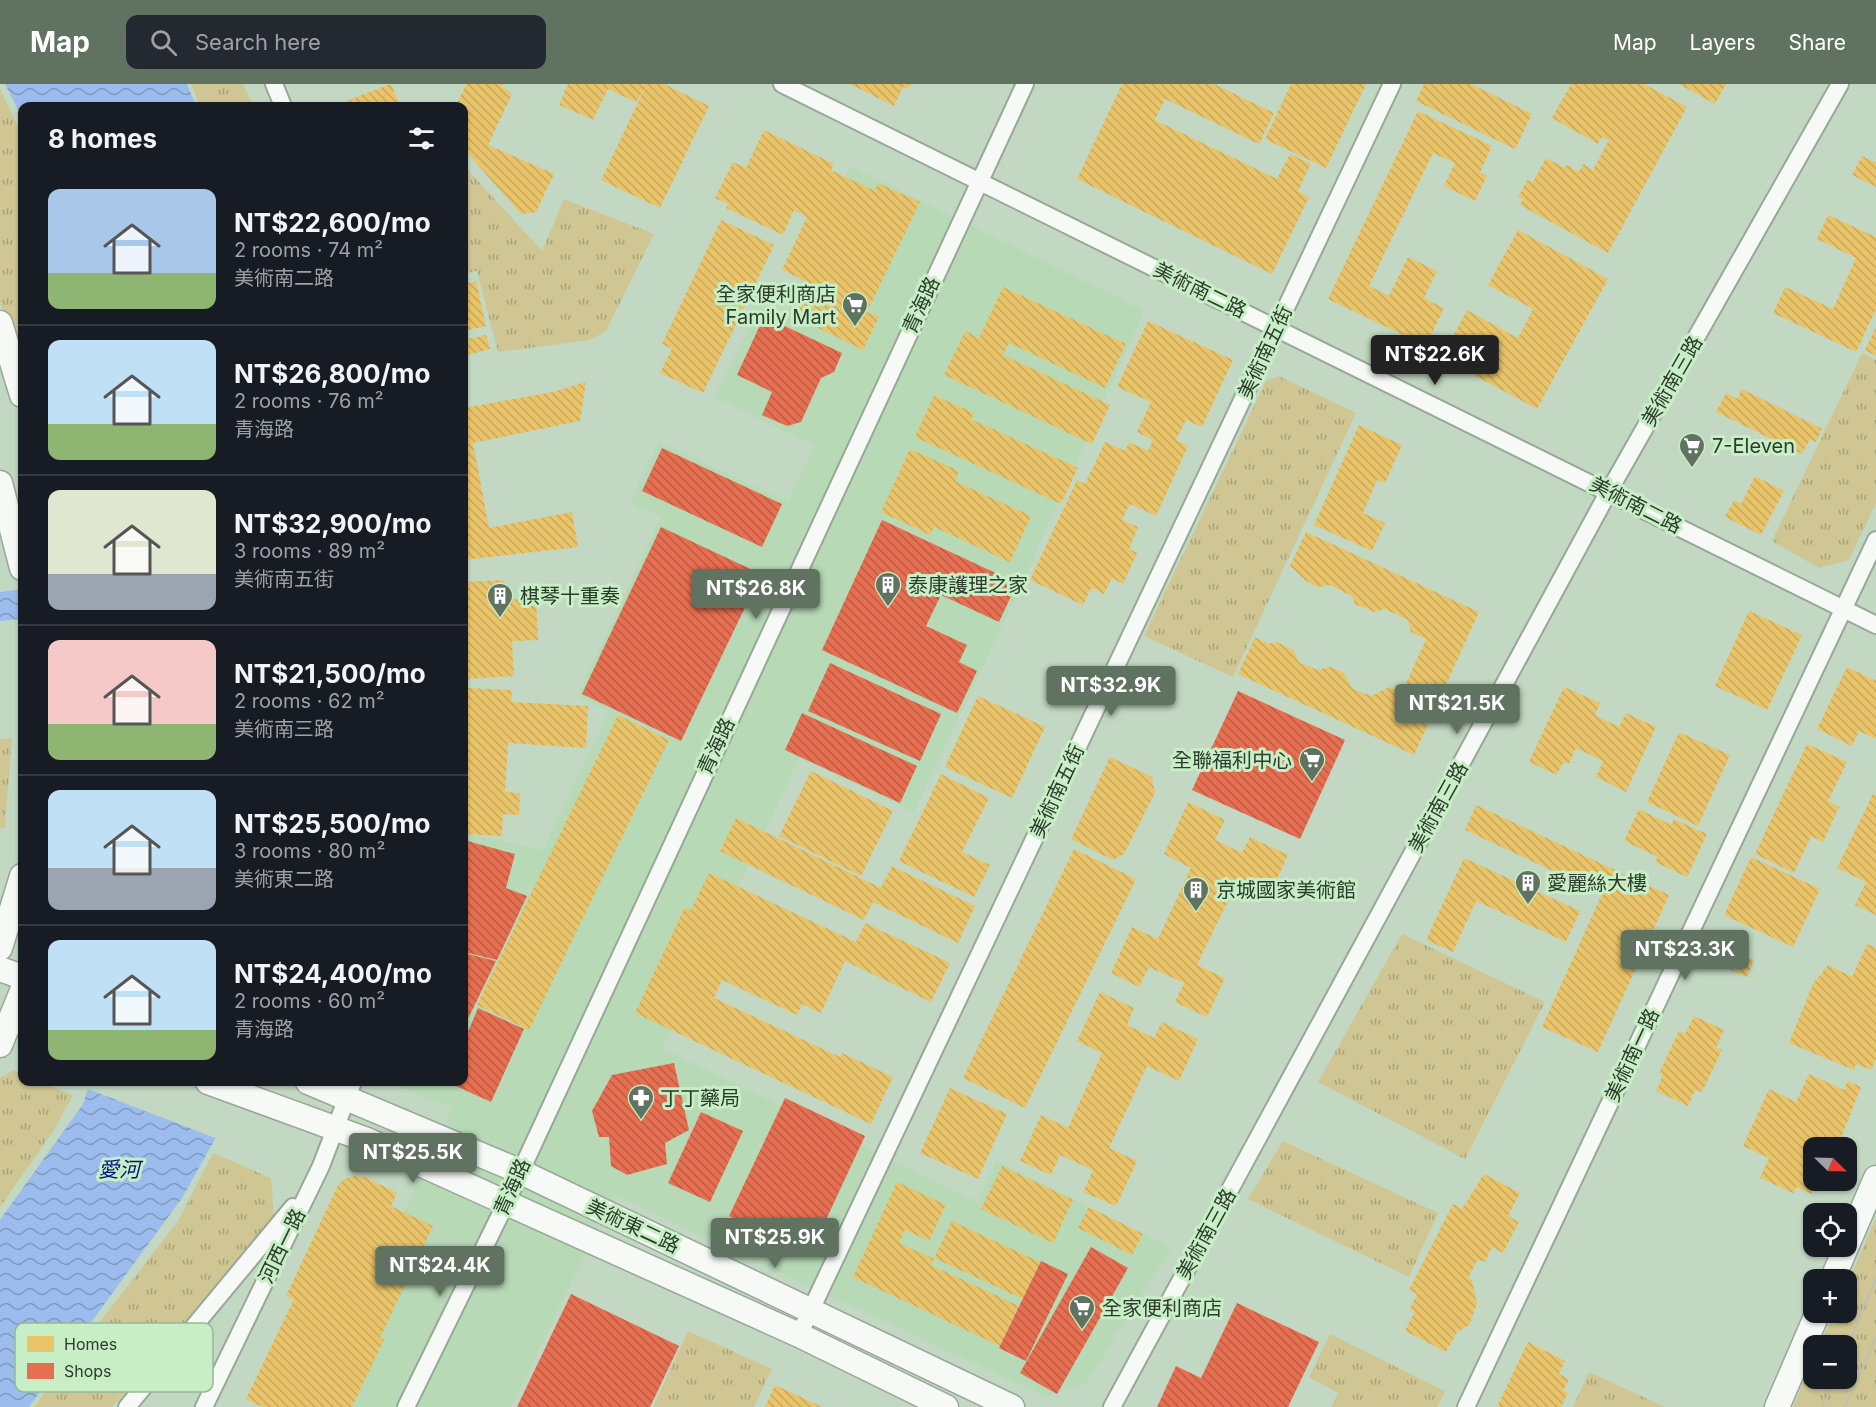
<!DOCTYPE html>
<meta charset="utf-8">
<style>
:root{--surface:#171b24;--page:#242831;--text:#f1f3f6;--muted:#9ea1a6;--line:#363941;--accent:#607260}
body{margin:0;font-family:Inter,"Noto Sans TC",sans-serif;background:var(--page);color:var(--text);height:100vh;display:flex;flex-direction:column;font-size:22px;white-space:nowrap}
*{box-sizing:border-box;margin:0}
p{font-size:20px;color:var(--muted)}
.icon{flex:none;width:33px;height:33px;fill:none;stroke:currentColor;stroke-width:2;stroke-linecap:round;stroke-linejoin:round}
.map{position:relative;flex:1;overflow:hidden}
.sheet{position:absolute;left:18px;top:18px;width:450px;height:984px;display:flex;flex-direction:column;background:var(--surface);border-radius:12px;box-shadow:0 2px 4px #0004}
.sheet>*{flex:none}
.needle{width:39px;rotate:113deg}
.tools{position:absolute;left:1803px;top:1053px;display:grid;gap:12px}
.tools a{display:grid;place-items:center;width:54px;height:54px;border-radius:12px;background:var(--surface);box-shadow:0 2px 4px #0004;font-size:30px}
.price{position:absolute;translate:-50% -51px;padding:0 14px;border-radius:6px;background:var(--accent);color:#fff;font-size:20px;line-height:39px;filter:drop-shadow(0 2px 3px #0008)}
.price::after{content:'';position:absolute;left:50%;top:36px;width:18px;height:14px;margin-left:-9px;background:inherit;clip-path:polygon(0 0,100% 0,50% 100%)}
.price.current{background:#222;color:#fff}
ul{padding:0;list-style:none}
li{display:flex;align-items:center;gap:18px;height:150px;padding:0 30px}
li+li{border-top:2px solid var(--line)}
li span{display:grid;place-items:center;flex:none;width:168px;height:120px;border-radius:12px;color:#555}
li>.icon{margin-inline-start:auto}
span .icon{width:72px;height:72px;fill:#fffc;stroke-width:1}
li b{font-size:26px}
h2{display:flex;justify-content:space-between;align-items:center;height:72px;padding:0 30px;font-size:26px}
header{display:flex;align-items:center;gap:36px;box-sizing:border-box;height:84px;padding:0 30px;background:var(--accent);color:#fff}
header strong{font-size:28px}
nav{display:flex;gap:33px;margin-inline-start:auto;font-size:21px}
.search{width:420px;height:54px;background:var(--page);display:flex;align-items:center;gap:15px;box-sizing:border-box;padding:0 21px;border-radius:12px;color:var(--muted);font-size:22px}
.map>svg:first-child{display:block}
</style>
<header>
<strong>Map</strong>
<div class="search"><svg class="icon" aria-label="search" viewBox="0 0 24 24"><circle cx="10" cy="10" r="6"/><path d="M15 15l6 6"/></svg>Search here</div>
<nav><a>Map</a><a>Layers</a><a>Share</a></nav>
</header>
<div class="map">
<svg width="1876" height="1323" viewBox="0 0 1876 1323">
<defs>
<pattern id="grass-tufts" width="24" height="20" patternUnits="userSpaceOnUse" patternTransform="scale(1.5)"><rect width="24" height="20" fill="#cfc694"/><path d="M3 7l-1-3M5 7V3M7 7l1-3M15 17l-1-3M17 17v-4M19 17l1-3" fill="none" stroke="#a8a279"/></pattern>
<pattern id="water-waves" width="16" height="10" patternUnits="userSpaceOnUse" patternTransform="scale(1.5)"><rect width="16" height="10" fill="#9bbcec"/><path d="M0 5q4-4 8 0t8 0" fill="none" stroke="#7f9abf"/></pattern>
<pattern id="homes-back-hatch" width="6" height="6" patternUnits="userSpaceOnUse" patternTransform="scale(1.5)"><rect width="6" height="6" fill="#e9c46a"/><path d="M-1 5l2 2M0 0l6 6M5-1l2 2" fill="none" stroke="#c8a95c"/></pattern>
<pattern id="shops-back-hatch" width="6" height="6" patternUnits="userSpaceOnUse" patternTransform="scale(1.5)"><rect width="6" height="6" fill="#e76f51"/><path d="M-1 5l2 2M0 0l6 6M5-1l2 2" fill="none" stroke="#bb5c43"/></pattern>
</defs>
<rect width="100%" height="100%" fill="#c2d8c2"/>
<path fill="#b7d9b6" d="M850,82L1144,227L1025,493L914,728L799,674L662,964L978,1118L996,1076L1171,1164L1086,1299L1047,1313L614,1111L511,1323H314L452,1024L399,1003L398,998H464V749L543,766L609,628L578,612L661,433L630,418L659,358L788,418L814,362L715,313L759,224L785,233Z"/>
<g fill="url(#grass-tufts)">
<path d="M191,0H243L253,22H200Z"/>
<path d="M0,5L22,51V289L0,217Z"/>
<path d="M468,86L542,167L564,115L654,150L606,247L590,256L498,268L477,187L464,190V87Z"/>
<path d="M1862,269L1876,276V419L1849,476L1819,484L1772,457Z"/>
<path d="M1279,292L1356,329L1233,593L1144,552L1266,297Z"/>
<path d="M12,654L5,743L0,744V655Z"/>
<path d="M1402,850L1545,918L1465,1075L1318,998Z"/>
<path d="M13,986L22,990V998H40L73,1011L54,1046L0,1123V994Z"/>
<path d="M1283,1057L1438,1129L1409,1193L1248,1115Z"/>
<path d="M213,1069L271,1094L274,1134L112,1323H34L178,1137Z"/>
<path d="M1876,1133V1323H1793L1813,1276L1814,1294H1846V1262L1820,1261L1834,1229L1846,1228L1847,1201Z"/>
<path d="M688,1247L772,1285L754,1323H653Z"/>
<path d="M1330,1250L1445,1307L1437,1323H1331L1338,1309L1309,1293Z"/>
<path d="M1589,1288L1665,1323H1573Z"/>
</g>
<g fill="url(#water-waves)">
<path d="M5,0H187L196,22H22V34Z"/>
<path d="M22,505V535L0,537V508Z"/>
<path d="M90,998H247L182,1114L29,1323H0V1136L83,1020Z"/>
</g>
<path fill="#c2d8c2" d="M86,998H250L218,1055L85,1004Z"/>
<g fill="url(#homes-back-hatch)">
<path d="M391,0L400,22H334L390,0Z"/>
<path d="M466,0H504L502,3L512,10L488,61L554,90L536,128L521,130L464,65V22H456Z"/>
<path d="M568,0H664L709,22L660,124L601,96L645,4L636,18L608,5L593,36L559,21Z"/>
<path d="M850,0H910L908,5L903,3L894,22Z"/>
<path d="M1122,0H1214L1274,29L1259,60L1165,15L1155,36L1277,95L1290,70L1311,80L1298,107L1309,113L1272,190L1077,95Z"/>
<path d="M1291,0H1366L1326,84L1265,55Z"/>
<path d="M1424,0H1471L1532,30L1515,65L1416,17Z"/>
<path d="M1571,0H1644L1687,23L1608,169L1520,121L1523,115L1518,113L1527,96L1533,98L1546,74L1565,84L1567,81L1579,88L1583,80L1593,86L1609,56L1602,53L1598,60L1552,34Z"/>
<path d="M1679,0H1726L1715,20Z"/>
<path d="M1418,27L1492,62L1480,88L1487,92L1475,117L1444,102L1455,79L1433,69L1369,202L1389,212L1408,173L1437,187L1424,214L1444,224L1426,262L1328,215Z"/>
<path d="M764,46L834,80L831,86L875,107L878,99L920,118L867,228L879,233L863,266L796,233L812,200L782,186L807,133L794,126L783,151L726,124L728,120L715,114L733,78L746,84Z"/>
<path d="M1862,72L1876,79V103L1852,91Z"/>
<path d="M1828,131L1876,153V225L1856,268L1773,229L1785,203L1833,225L1856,174L1817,155Z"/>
<path d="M721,136L774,161L703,309L660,289L672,265L662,260Z"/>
<path d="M1518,146L1608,195L1537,325L1453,280L1457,274L1445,268L1467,226L1518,254L1533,225L1488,201Z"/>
<path d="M476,197L486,242L464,247V200Z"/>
<path d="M1003,203L1126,260L1105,304L1009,259L1003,271L1110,321L1092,360L944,291L965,247L979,254Z"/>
<path d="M1148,237L1233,276L1202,343L1186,336L1176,356L1188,362L1156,432L1130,420L1122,436L1138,443L1129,465L1137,469L1123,500L1112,494L1104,510L1091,504L1083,521L1030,496L1077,396L1085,400L1105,358L1125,367L1129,358L1148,367L1153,356L1137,348L1151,318L1117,303Z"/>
<path d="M1876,243V272L1865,266Z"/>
<path d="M486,251L490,265L464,272V256Z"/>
<path d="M586,298L580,337L473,359L489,444L572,428L578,463L464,476V324L553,308Z"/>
<path d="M1742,305L1822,345L1816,358L1810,355L1802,370L1716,328L1726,309L1737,315Z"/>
<path d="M934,311L974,329L971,335L1078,384L1061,420L915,353Z"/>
<path d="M1359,341L1402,361L1385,399L1377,396L1363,429L1385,439L1372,467L1314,441Z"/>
<path d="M910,365L959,387L955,397L1031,432L1010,478L934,443L930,451L881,428Z"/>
<path d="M1755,392L1784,407L1761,451L1725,433L1734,416L1741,420Z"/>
<path d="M1306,448L1479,528L1414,671L1238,590L1255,553L1268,560L1277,558L1293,566L1299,578L1317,586L1330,583L1344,589L1353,605L1371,612L1389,603L1402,609L1426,555L1411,548L1408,536L1385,525L1375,528L1355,520L1352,512L1330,501L1318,503L1305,496L1290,482Z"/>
<path d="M504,496L505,516L536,514L538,556L512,557L514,592L466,595L464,498Z"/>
<path d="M1749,527L1802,551L1767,626L1715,602Z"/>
<path d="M1847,583L1876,597V655L1859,647L1852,662L1817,645Z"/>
<path d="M1564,603L1600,619L1595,631L1619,643L1626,629L1656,643L1626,708L1596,693L1603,677L1576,664L1569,680L1563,678L1557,691L1529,678Z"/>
<path d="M468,604L512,606L511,618L588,622L586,664L508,659L505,708L520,709L519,731L503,730L502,752L464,750V679Z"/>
<path d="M978,612L1045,643L1012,714L945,683Z"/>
<path d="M618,631L669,656L529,946L477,921Z"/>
<path d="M1679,648L1730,671L1698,742L1647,718Z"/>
<path d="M1807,660L1847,678L1828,717L1839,723L1823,758L1811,752L1794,789L1755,770Z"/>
<path d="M1110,673L1152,693L1155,709L1124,770L1113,776L1071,755Z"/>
<path d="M811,687L893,727L861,792L779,752Z"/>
<path d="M941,690L989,714L962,768L990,781L974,813L899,777Z"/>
<path d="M1873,710L1876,711V831L1855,821L1866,798L1837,784Z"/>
<path d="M1188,718L1225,736L1215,756L1242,769L1250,753L1288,771L1268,814L1236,800L1197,881L1225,894L1207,933L1175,918L1184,899L1149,883L1139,903L1111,889L1132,843L1158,855L1191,784L1164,770Z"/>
<path d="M1476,721L1669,811L1598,968L1542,943L1602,810L1465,746Z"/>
<path d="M1639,725L1671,741L1674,735L1707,750L1687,793L1655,778L1658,773L1624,757Z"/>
<path d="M736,734L881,804L892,782L975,822L958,859L873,818L864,836L720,767Z"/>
<path d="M1074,765L1136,795L1025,1024L963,994Z"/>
<path d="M1751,773L1820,805L1793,863L1724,831Z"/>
<path d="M1464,774L1580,827L1566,858L1476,817L1453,868L1426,856Z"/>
<path d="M709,789L856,858L865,839L950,879L931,918L845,877L821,929L802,920L797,931L722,896L714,914L840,973L842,969L893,993L871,1040L635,929L685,823L691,826Z"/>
<path d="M1715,859L1754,876L1747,893L1708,876Z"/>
<path d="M1867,860L1876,864V974L1871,986L1856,980L1854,986L1789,959L1813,900L1828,881L1852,893Z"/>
<path d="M1100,908L1134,924L1127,941L1154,954L1162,938L1198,955L1179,997L1147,982L1109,1064L1137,1077L1116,1122L1083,1108L1093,1086L1060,1071L1051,1091L1020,1077L1041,1031L1068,1044L1102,969L1077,957Z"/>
<path d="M1694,932L1724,946L1716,963L1722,966L1702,1008L1695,1006L1688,1022L1656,1007L1663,991L1659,989L1679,947L1685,950Z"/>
<path d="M464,936L469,937L464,951Z"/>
<path d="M1809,990L1844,1006L1848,997L1861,1003L1837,1064H1814V1096H1817L1811,1110L1796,1103L1793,1109L1760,1094L1769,1074L1743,1062L1769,1005L1796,1018Z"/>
<path d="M950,1004L1007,1030L978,1095L920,1069Z"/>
<path d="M1002,1082L1073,1116L1053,1159L981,1125Z"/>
<path d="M1484,1090L1520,1109L1508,1132L1519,1138L1503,1169L1492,1163L1485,1178L1478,1175L1468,1194L1472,1196L1477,1219L1469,1241L1457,1248L1446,1268L1405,1247L1415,1227L1410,1225L1417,1210L1409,1206L1453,1120L1462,1125Z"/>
<path d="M354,1092L365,1093L397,1109L391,1122L433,1142L380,1254L384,1256L352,1323H263L246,1315L294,1215L286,1212L337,1103L344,1095Z"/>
<path d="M897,1098L946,1121L929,1157L905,1146L899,1159L934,1175L931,1181L1019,1222L1000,1262L853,1193Z"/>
<path d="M1089,1123L1143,1150L1132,1171L1078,1144Z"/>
<path d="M952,1137L1040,1178L1023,1215L934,1174Z"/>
<path d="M1528,1258L1565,1277L1559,1290L1569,1295L1563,1307L1568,1309L1561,1323H1497Z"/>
<path d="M775,1301L822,1323H765Z"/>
</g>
<g fill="url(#shops-back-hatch)">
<path d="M772,236L842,269L834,288L821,294L801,338L787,342L762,331L772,308L737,291L761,239L769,243Z"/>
<path d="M662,364L782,420L762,463L642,407Z"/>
<path d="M882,436L1017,499L999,538L941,511L926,542L967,561L959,578L977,587L957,629L822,566Z"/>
<path d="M661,443L761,490L681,657L582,610Z"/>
<path d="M830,579L941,630L920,677L808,627Z"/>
<path d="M1238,607L1345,656L1300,755L1192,706Z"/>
<path d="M802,629L917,682L900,719L785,666Z"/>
<path d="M464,756L515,770L506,804L527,812L497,876L464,868Z"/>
<path d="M464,869L496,877L468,935L464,934Z"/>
<path d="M478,924L524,945L491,1018L447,998H464V957Z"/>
<path d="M674,979L689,1046L665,1059L667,1080L627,1091L611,1082L609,1053H599L592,1027L612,991Z"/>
<path d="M785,1014L865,1052L810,1170L729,1132Z"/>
<path d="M701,1028L743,1047L710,1118L668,1099Z"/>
<path d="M1091,1163L1128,1184L1057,1310L1020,1289Z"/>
<path d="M1041,1177L1068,1190L1026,1277L999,1264Z"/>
<path d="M571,1210L679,1262L650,1323H517Z"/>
<path d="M1237,1219L1319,1258L1288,1323H1157L1176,1282L1201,1294Z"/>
</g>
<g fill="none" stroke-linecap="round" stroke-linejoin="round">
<defs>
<g id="street">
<path d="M274,0L283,22"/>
<path d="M782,0L1876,541"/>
<path d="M799,1251L1392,0"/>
<path d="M127,1323L293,1123"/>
<path d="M204,1323L321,1082L353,998"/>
<path d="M406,1323L506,1119L1025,0"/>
<path d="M1112,1323L1609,407L1840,0"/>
<path d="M1466,1323L1876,456"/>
</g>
<g id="secondary">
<path d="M0,239L22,311"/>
<path d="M0,399L22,484"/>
<path d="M0,864L22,792"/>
<path d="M0,885L22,893"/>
<path d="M0,961L22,907"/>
<path d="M208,998L367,1056L799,1251L946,1323"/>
<path d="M308,998L519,1087L1012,1323"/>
<path d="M1832,1196L1876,1094"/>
<path d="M1777,1323L1818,1228"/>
</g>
</defs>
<use href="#street" stroke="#97a897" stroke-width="20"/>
<use href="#secondary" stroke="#97a897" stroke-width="27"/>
<use href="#street" stroke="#f6f9f6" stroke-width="16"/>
<use href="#secondary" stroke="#f6f9f6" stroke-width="24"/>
<g stroke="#b9beb9" stroke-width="1.5">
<path d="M1846,1266L1876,1195"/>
<path d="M1822,1323L1835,1294"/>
<path d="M1845,1323L1876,1252"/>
</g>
</g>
<defs>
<symbol id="supermarket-pin" viewBox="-11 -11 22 30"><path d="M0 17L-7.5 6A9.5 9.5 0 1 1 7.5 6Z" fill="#607260" stroke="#c7eec5"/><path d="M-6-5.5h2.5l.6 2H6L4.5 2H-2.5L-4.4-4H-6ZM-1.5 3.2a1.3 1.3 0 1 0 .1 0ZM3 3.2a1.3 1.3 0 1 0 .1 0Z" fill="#fff"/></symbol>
<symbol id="building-pin" viewBox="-11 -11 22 30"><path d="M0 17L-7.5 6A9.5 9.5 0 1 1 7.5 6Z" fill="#607260" stroke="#c7eec5"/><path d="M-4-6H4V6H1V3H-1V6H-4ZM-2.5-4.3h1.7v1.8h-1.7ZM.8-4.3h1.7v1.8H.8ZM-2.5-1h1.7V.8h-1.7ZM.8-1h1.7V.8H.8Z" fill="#fff"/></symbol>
<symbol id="pharmacy-pin" viewBox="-11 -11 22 30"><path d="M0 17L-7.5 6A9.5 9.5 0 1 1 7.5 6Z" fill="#607260" stroke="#c7eec5"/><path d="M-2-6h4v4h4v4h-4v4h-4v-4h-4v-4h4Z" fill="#fff"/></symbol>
</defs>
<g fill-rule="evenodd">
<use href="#supermarket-pin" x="840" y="206" width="30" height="40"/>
<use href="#supermarket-pin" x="1677" y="347" width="30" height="40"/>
<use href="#building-pin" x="873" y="486" width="30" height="40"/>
<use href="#building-pin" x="485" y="497" width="30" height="40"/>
<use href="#supermarket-pin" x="1297" y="661" width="30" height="40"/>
<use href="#building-pin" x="1513" y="784" width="30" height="40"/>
<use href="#building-pin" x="1181" y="791" width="30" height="40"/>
<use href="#pharmacy-pin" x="626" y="999" width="30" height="40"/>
<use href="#supermarket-pin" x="1067" y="1209" width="30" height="40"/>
</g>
<g text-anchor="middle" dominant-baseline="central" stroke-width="6" stroke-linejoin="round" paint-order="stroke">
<g font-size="20" fill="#2c3b2c" stroke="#c7eec5">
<text transform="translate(1200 206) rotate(26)">美術南二路</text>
<text transform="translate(921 221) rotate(-65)">青海路</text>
<text transform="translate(1265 268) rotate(-65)">美術南五街</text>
<text transform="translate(1672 297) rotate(-60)">美術南三路</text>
<text transform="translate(1636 421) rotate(27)">美術南二路</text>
<text transform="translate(716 662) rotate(-65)">青海路</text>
<text transform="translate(1057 707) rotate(-65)">美術南五街</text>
<text transform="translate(1438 723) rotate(-61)">美術南三路</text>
<text transform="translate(1632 971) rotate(-65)">美術南一路</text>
<text transform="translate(512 1103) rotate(-66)">青海路</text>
<text transform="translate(633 1142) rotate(25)">美術東二路</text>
<text transform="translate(1206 1150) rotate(-61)">美術南三路</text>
<text transform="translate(282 1162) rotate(-64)">河西一路</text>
</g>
<g font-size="20" fill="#2c3b2c" stroke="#c7eec5" text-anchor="start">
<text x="836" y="210" text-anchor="end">全家便利商店<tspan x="836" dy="23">Family Mart</tspan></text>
<text x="1712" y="362">7-Eleven</text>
<text x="908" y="501">泰康護理之家</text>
<text x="520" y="512">棋琴十重奏</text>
<text x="1292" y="676" text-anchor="end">全聯福利中心</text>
<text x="1547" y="799">愛麗絲大樓</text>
<text x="1216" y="806">京城國家美術館</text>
<text x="660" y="1014">丁丁藥局</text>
<text x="1102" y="1224">全家便利商店</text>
</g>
<g font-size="21" font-style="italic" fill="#001384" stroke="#c7eec5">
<text x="119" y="1085">愛河</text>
</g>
</g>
<rect x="15" y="1239" width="198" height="69" rx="9" fill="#c7eec5" stroke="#98b897" stroke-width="1.5"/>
<rect x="27" y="1252" width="27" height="16" fill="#e9c46a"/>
<rect x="27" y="1279" width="27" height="16" fill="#e76f51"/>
<g font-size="16" fill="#2c3b2c">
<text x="64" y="1266">Homes</text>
<text x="64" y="1293">Shops</text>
</g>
</svg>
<div class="tools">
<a><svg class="needle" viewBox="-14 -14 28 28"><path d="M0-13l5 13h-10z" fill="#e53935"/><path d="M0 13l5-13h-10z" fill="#9ea1a6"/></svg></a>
<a><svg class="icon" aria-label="locate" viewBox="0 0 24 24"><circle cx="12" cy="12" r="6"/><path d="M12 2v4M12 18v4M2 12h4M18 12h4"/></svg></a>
<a>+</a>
<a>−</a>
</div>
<b class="price current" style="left:1435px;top:302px">NT$22.6K</b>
<b class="price" style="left:756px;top:536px">NT$26.8K</b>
<b class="price" style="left:1111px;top:633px">NT$32.9K</b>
<b class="price" style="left:1457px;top:651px">NT$21.5K</b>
<b class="price" style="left:1685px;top:897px">NT$23.3K</b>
<b class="price" style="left:413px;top:1100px">NT$25.5K</b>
<b class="price" style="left:775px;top:1185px">NT$25.9K</b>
<b class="price" style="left:440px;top:1213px">NT$24.4K</b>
<section class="sheet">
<h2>8 homes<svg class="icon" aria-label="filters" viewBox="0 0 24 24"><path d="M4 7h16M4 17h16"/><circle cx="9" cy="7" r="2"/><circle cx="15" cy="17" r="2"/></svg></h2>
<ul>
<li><span style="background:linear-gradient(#a9c7e8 70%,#8fb573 0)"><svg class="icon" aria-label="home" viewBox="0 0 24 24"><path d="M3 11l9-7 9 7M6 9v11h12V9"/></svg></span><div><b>NT$22,600/mo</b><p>2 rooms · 74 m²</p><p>美術南二路</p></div></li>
<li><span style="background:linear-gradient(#bfe0f5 70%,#8fb573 0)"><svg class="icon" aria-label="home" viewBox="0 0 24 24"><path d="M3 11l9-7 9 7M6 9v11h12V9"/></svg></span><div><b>NT$26,800/mo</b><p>2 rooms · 76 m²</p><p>青海路</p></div></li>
<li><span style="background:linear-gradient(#dfe7d0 70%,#9aa5b1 0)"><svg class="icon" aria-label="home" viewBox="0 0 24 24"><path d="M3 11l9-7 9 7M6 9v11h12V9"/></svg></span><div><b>NT$32,900/mo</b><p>3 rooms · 89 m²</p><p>美術南五街</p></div></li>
<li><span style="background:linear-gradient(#f6c9c9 70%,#8fb573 0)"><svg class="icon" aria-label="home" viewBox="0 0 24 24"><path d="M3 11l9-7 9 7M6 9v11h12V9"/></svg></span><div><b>NT$21,500/mo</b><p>2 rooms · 62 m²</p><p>美術南三路</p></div></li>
<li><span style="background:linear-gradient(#bfe0f5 65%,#9aa5b1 0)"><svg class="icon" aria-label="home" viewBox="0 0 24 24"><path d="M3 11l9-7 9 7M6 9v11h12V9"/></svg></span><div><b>NT$25,500/mo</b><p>3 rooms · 80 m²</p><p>美術東二路</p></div></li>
<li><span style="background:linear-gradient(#bfe0f5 75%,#8fb573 0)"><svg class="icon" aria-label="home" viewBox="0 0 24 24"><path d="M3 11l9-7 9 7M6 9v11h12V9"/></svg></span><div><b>NT$24,400/mo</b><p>2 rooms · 60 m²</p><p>青海路</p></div></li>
</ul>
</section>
</div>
